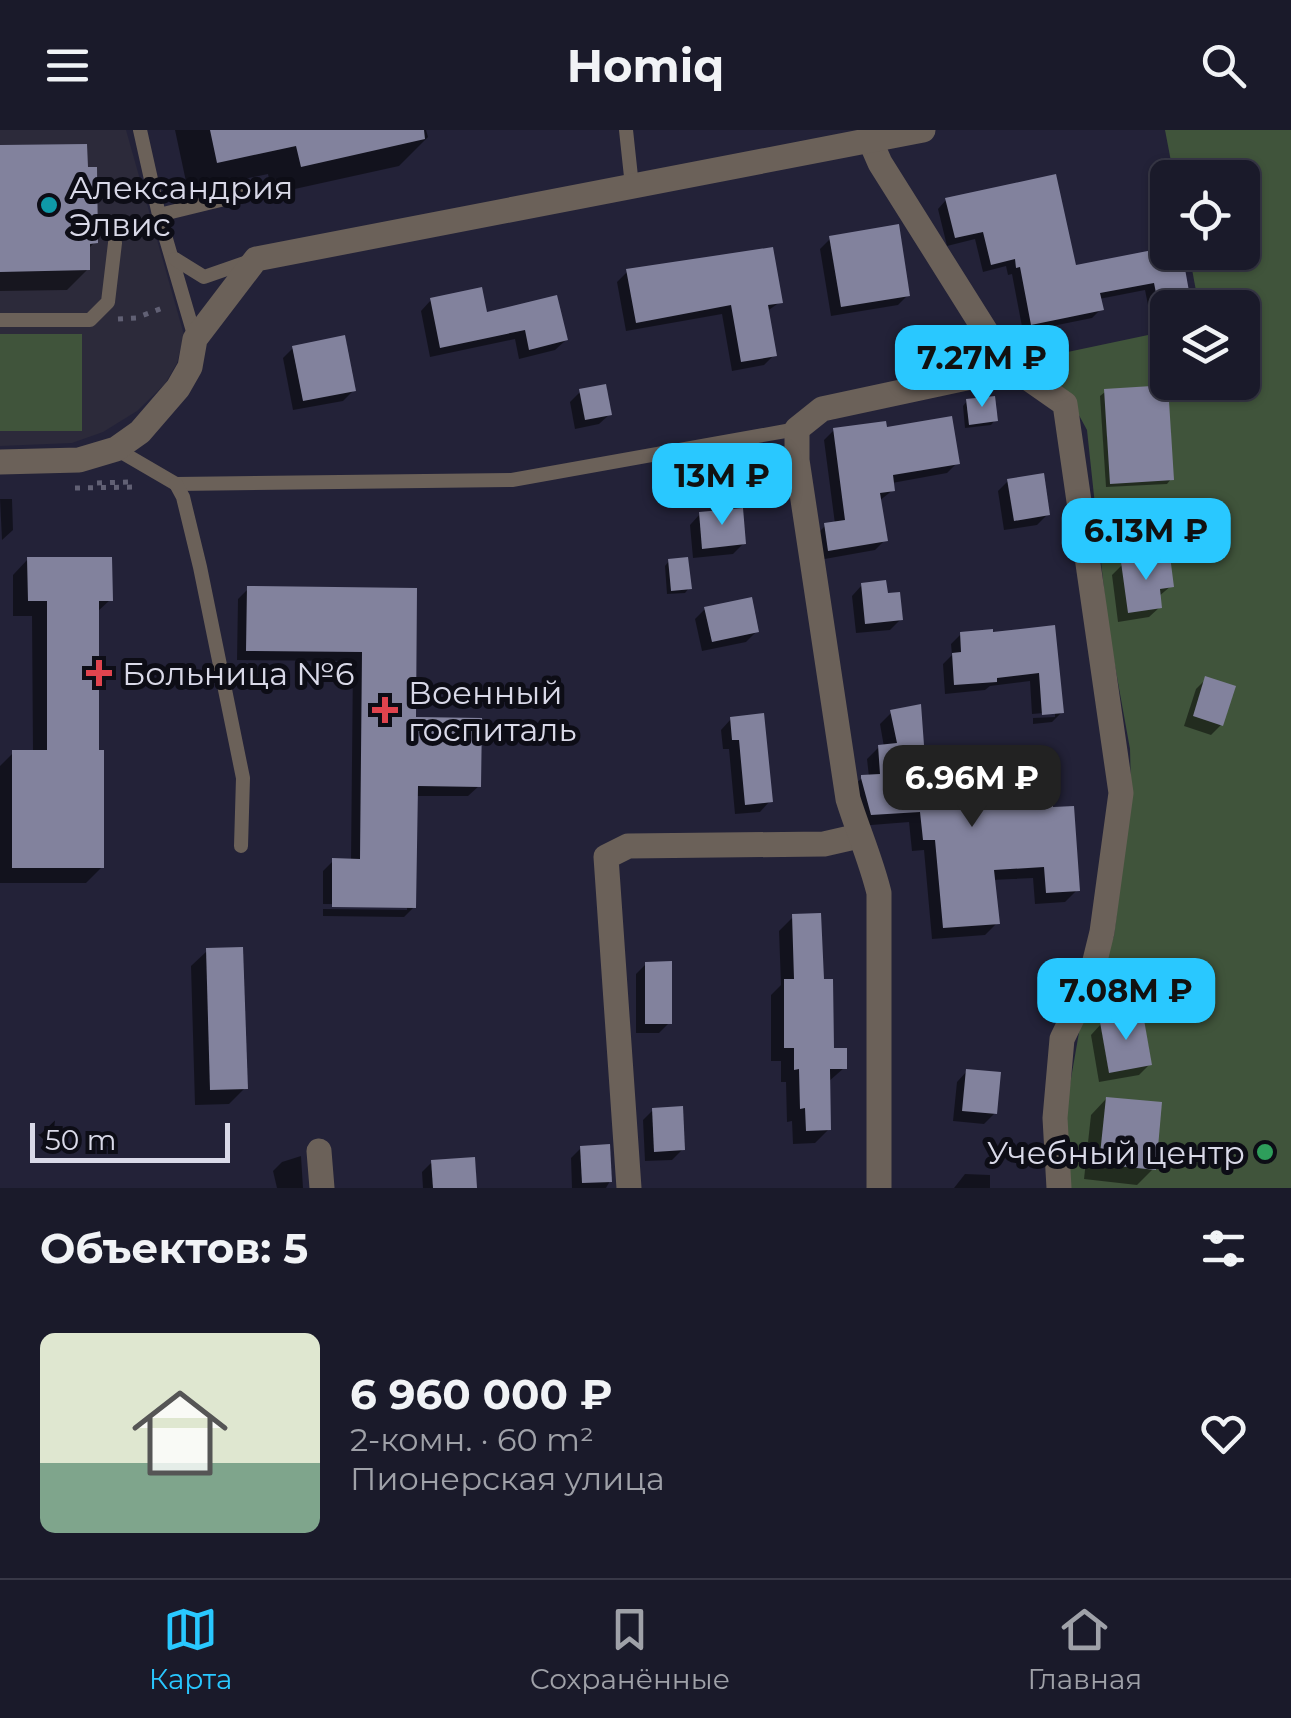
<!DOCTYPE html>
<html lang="ru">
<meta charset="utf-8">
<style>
:root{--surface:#1a1a2a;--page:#272736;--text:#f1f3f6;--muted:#9fa1a8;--line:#383847;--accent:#29c8ff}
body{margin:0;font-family:Montserrat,sans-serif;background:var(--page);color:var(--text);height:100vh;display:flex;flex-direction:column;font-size:38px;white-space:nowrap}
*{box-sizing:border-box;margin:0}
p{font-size:32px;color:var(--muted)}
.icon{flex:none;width:55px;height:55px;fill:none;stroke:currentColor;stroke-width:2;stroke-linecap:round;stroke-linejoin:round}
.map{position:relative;height:1058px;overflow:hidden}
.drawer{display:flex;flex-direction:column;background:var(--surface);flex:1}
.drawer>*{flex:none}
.fabs{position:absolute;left:1150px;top:30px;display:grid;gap:20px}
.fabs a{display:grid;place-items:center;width:110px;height:110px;border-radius:15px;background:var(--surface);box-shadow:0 2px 8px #0004,0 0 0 2px var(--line);font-size:50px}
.scale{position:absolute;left:30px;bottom:25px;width:200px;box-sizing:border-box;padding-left:10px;border:5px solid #d9d9e8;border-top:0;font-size:28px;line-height:35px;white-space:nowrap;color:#d9d9e8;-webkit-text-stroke:8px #0d0d16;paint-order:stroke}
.price{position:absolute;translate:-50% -85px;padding:0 22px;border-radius:20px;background:var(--accent);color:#111;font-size:32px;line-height:65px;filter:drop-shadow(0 2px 5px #0008)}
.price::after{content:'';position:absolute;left:50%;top:60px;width:30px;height:22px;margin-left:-15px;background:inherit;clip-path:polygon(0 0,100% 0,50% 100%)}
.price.current{background:#222;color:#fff}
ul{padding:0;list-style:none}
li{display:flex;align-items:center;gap:30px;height:250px;padding:0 40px}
li span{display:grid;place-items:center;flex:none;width:280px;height:200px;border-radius:15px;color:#555}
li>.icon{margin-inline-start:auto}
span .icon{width:120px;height:120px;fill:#fffc;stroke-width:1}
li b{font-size:42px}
h2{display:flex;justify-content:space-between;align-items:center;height:120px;padding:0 40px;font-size:42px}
header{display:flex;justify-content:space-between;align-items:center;height:130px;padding:0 40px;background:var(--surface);font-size:45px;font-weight:700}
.tab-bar{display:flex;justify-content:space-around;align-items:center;height:140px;border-top:2px solid var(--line);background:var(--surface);font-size:28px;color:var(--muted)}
.tab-bar a{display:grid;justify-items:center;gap:5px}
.tab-bar .current{color:var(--accent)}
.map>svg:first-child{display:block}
</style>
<header><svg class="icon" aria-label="menu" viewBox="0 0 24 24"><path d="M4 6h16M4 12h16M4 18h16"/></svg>Homiq<svg class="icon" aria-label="search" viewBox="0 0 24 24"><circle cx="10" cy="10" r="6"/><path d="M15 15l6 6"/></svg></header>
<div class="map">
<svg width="1291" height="1058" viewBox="0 0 1291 1058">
<rect width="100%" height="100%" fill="#232238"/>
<path fill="#2c2a3a" d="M0,0H126L184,205L177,233L165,254L137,281L103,302L72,313L0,316Z"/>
<g fill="#40543b">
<path d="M1165,0H1291V1058H1068L1065,983L1081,891L1114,806L1131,659L1130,619L1108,497L1087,300L1067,263L1025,231L1167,201L1168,252H1242V178L1199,177L1189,123L1242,122V48L1174,47Z"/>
<rect x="0" y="204" width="82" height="97"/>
</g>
<g fill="#0007">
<path d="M175,0H426L428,7L399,36L272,64L268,44L188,61Z"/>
<path d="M0,18L95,112L87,120L88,139L67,160L0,161Z"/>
<path d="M946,70L1074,137L1168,119V197L1153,200L1145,160L1099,169L1101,179L1092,188L1023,202L1012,144L1008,145L1006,136L983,142L975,109L947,116L938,79Z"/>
<path d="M830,109L908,165L898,175L831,186L820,119Z"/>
<path d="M627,142L780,172L766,182L774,225L764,235L732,241L722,184L626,201L617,152Z"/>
<path d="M431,170L486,185L566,210L555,220L519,229L515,209L430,227L421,181Z"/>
<path d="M293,218L353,261L343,271L293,280L283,228Z"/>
<path d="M580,262L610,284L599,294L575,299L570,272Z"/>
<path d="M1105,262L1171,349L1167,354L1106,357L1100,266Z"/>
<path d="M967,271L995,290L991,295L965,298L963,276Z"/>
<path d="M834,300H885L957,333L947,343L892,353L893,360L879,371L885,410L875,420L819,430L815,406L825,396L835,394L824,310Z"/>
<path d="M1008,351L1048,384L1037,395L1004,400L998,361Z"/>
<path d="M0,369H12L13,400L2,410Z"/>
<path d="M700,384L743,414L733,424L693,428L690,395Z"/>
<path d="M28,429L110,470L96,483L97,622L102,737L86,753H0V636L13,623H33L32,486H13V445Z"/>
<path d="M669,431L689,458L685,463L667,464L665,436Z"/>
<path d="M1122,435L1171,456L1158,467L1160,477L1149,487L1118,492L1112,445Z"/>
<path d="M862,455L885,466L901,489L890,500L856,503L852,466Z"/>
<path d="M248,459L415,461L413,590L479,656L468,666H415L414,777L404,787L323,786V779L407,780V775L323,774V741L333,731H351L353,531L237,530L238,469Z"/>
<path d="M705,479L756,502L746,512L702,521L695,489Z"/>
<path d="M1053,498L1062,582L1052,592L1033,594V588L1055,587V582L1032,584L1030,551L990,556L985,560L945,564L943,534L952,525L951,514L961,504L991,505Z"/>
<path d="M1206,549L1221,595L1211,605L1184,596L1196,559Z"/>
<path d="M892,582L925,673L993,674L1077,760L1065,772L1035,774L1033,748L992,750L997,793L985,805L932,809L924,720L912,721L909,692L859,696L850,659L862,648L869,647L867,629L879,617H884L880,594Z"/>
<path d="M731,589L770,671L760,682L735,684L729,619H723L721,600Z"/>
<path d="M793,787L822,851L831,920L844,938L828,952L829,999L815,1013L793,1014L792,991L787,992L786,952H781V931H771V865L781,855L779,801Z"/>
<path d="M207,821L245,958L229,974L195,975L191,836Z"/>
<path d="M646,834L669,893L659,903H636V844Z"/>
<path d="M1101,894L1150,934L1139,945L1099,952L1091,905Z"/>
<path d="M967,941L995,983L984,994L953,991L957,952Z"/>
<path d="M1106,969L1153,1039L1137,1055L1084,1049L1091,985Z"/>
<path d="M653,980L683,1019L672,1030L645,1031L643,990Z"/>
<path d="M581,1018L610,1051L606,1058H572L571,1028Z"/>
<path d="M301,1026L303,1058H277L273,1041L282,1032Z"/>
<path d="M473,1030L475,1058H423L422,1042L432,1032Z"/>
<path d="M965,1044L990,1045V1058H954Z"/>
</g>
<g fill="#82829d">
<path d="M210,0H424L425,9L301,37L296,16L217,33Z"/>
<path d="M87,14L88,37H97L98,113L90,114V140L0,142V15Z"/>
<path d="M1056,44L1076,135L1168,117V122H1182L1192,178H1159L1154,153L1100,163L1104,180L1031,195L1020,137L1016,138L1015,129L991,135L983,102L955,108L945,68Z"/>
<path d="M899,94L910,166L841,177L829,106Z"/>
<path d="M773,117L783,173L768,175L777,226L741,232L731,175L636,193L626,139Z"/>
<path d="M482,157L487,182L557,165L568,210L529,220L525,200L440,218L430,168Z"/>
<path d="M345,205L356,261L303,271L292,216Z"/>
<path d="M606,254L612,285L585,290L579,259Z"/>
<path d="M1168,255L1174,350L1110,354L1104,259Z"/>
<path d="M995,266L998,291L969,295L966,269Z"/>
<path d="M952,286L960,334L893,345L895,361L880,363L888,411L828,421L824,393L845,390L833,298L886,291L887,297Z"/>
<path d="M1044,343L1050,385L1014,391L1007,349Z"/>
<path d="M743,378L746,414L702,419L699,382Z"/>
<path d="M1170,426L1174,457L1160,459L1162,478L1128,483L1121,432Z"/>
<path d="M27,427H112L113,471H99V620H104V738H12V620H47V471H28Z"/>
<path d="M688,427L692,459L671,461L668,429Z"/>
<path d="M886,450L888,463L900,462L903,490L865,494L861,453Z"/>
<path d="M247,456L417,458L416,587L482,588L481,657L418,656L416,778L332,777V728L360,729L362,522L246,521Z"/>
<path d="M752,467L759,502L712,512L704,477Z"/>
<path d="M1055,495L1064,583L1042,585L1039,543L997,548V552L954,555L952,523L961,522L960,502L993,499V502Z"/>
<path d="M1205,546L1236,556L1223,596L1193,586Z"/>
<path d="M921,574L928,670L995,665V671L1053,668V677L1074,676L1080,761L1046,763L1044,737L994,740L1000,794L943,798L935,710H923L920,682L871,685L861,648V645L880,644L878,615L897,613L890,580Z"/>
<path d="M764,583L773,672L745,675L739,610H732L730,587Z"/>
<path d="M821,783L824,849H833L834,918H847V939H830L831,1000L806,1001L805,978L800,979L799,939L794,940V918H784V849H794L792,784Z"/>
<path d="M243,817L248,959L210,960L206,818Z"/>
<path d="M672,831V894H645V832Z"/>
<path d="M1143,884L1152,935L1109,943L1100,892Z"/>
<path d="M966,939L1001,942L997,984L962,981Z"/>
<path d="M1106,967L1162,972L1156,1040L1099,1034Z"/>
<path d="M683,976L685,1020L654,1022L652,978Z"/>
<path d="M610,1014L612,1052L582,1053L580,1016Z"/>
<path d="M475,1027L477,1058H433L431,1030Z"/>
</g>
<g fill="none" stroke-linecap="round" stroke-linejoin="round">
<g stroke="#616074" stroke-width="5" stroke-dasharray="5 8" stroke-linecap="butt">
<path d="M118,189L136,188L165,177"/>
<path d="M97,353L131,352"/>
<path d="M75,358L139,357"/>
</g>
<g stroke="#6b6159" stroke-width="14">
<path d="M140,0L159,85L195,208"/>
<path d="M626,0L632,56"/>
<path d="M159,85L278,56"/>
<path d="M175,129L204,147L250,131"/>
<path d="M0,190H90L108,172L115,113"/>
<path d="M116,319L176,354L512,350L797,299"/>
<path d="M176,354L183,367L200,437L243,648L241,716"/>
</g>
<g stroke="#6b6159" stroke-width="25">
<path d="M870,10L880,33L1005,232L1065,274L1121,663L1102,802L1090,851L1062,909L1055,988L1059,1058"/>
<path d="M0,332L79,330L116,319L140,302L178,258L190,237L195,209L256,129L923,0"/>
<path d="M319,1021L322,1058"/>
<path d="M629,1058L606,727L628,716L824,714L859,706"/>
<path d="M879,1058V763C871,730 858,701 848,669L797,330V299L822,279L985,244L1005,232"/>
</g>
</g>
<circle fill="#0f9aa8" stroke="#0d0d16" stroke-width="4" cx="49" cy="75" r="10"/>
<g fill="#e0444e" stroke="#0d0d16" stroke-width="4">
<path d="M94 528h10v10h10v10h-10v10h-10v-10h-10v-10h10z"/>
<path d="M380 565h10v10h10v10h-10v10h-10v-10h-10v-10h10z"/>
</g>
<circle fill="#2e9e5b" stroke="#0d0d16" stroke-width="4" cx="1265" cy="1022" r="10"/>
<g text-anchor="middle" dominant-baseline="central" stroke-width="10" stroke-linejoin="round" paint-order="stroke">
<g font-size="32" fill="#d9d9e8" stroke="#0d0d16" text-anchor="start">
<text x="69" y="57">Александрия<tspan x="69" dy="37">Элвис</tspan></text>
<text x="122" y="543">Больница №6</text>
<text x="408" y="562">Военный<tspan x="408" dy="37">госпиталь</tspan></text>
<text x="1245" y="1022" text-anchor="end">Учебный центр</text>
</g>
</g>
</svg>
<div class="fabs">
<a><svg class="icon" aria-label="locate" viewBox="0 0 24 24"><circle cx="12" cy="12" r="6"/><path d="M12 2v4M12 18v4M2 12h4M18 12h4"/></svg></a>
<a><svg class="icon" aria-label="layers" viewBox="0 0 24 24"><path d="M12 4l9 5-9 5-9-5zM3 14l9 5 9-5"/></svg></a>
</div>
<div class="scale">50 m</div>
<b class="price" style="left:982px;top:280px">7.27M ₽</b>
<b class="price" style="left:722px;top:398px">13M ₽</b>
<b class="price" style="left:1146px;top:453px">6.13M ₽</b>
<b class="price current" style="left:972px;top:700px">6.96M ₽</b>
<b class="price" style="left:1126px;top:913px">7.08M ₽</b>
</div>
<section class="drawer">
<h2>Объектов: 5<svg class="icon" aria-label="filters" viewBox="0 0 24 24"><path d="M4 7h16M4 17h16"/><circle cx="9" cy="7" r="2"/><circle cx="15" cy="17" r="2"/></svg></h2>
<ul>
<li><span style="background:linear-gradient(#dfe7d0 65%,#7fa58c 0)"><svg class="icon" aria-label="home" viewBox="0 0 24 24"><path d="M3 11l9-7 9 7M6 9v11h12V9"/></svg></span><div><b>6 960 000 ₽</b><p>2-комн. · 60 m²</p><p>Пионерская улица</p></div><svg class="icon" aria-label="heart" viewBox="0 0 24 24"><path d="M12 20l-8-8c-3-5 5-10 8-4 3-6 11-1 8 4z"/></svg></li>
</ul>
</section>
<nav class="tab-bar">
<a class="current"><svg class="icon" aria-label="map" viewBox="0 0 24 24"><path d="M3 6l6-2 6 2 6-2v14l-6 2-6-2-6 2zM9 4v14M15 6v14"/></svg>Карта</a>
<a><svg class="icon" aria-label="saved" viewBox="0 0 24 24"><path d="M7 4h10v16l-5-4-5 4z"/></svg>Сохранённые</a>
<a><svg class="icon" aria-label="home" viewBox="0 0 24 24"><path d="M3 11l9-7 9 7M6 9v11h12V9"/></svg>Главная</a>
</nav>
